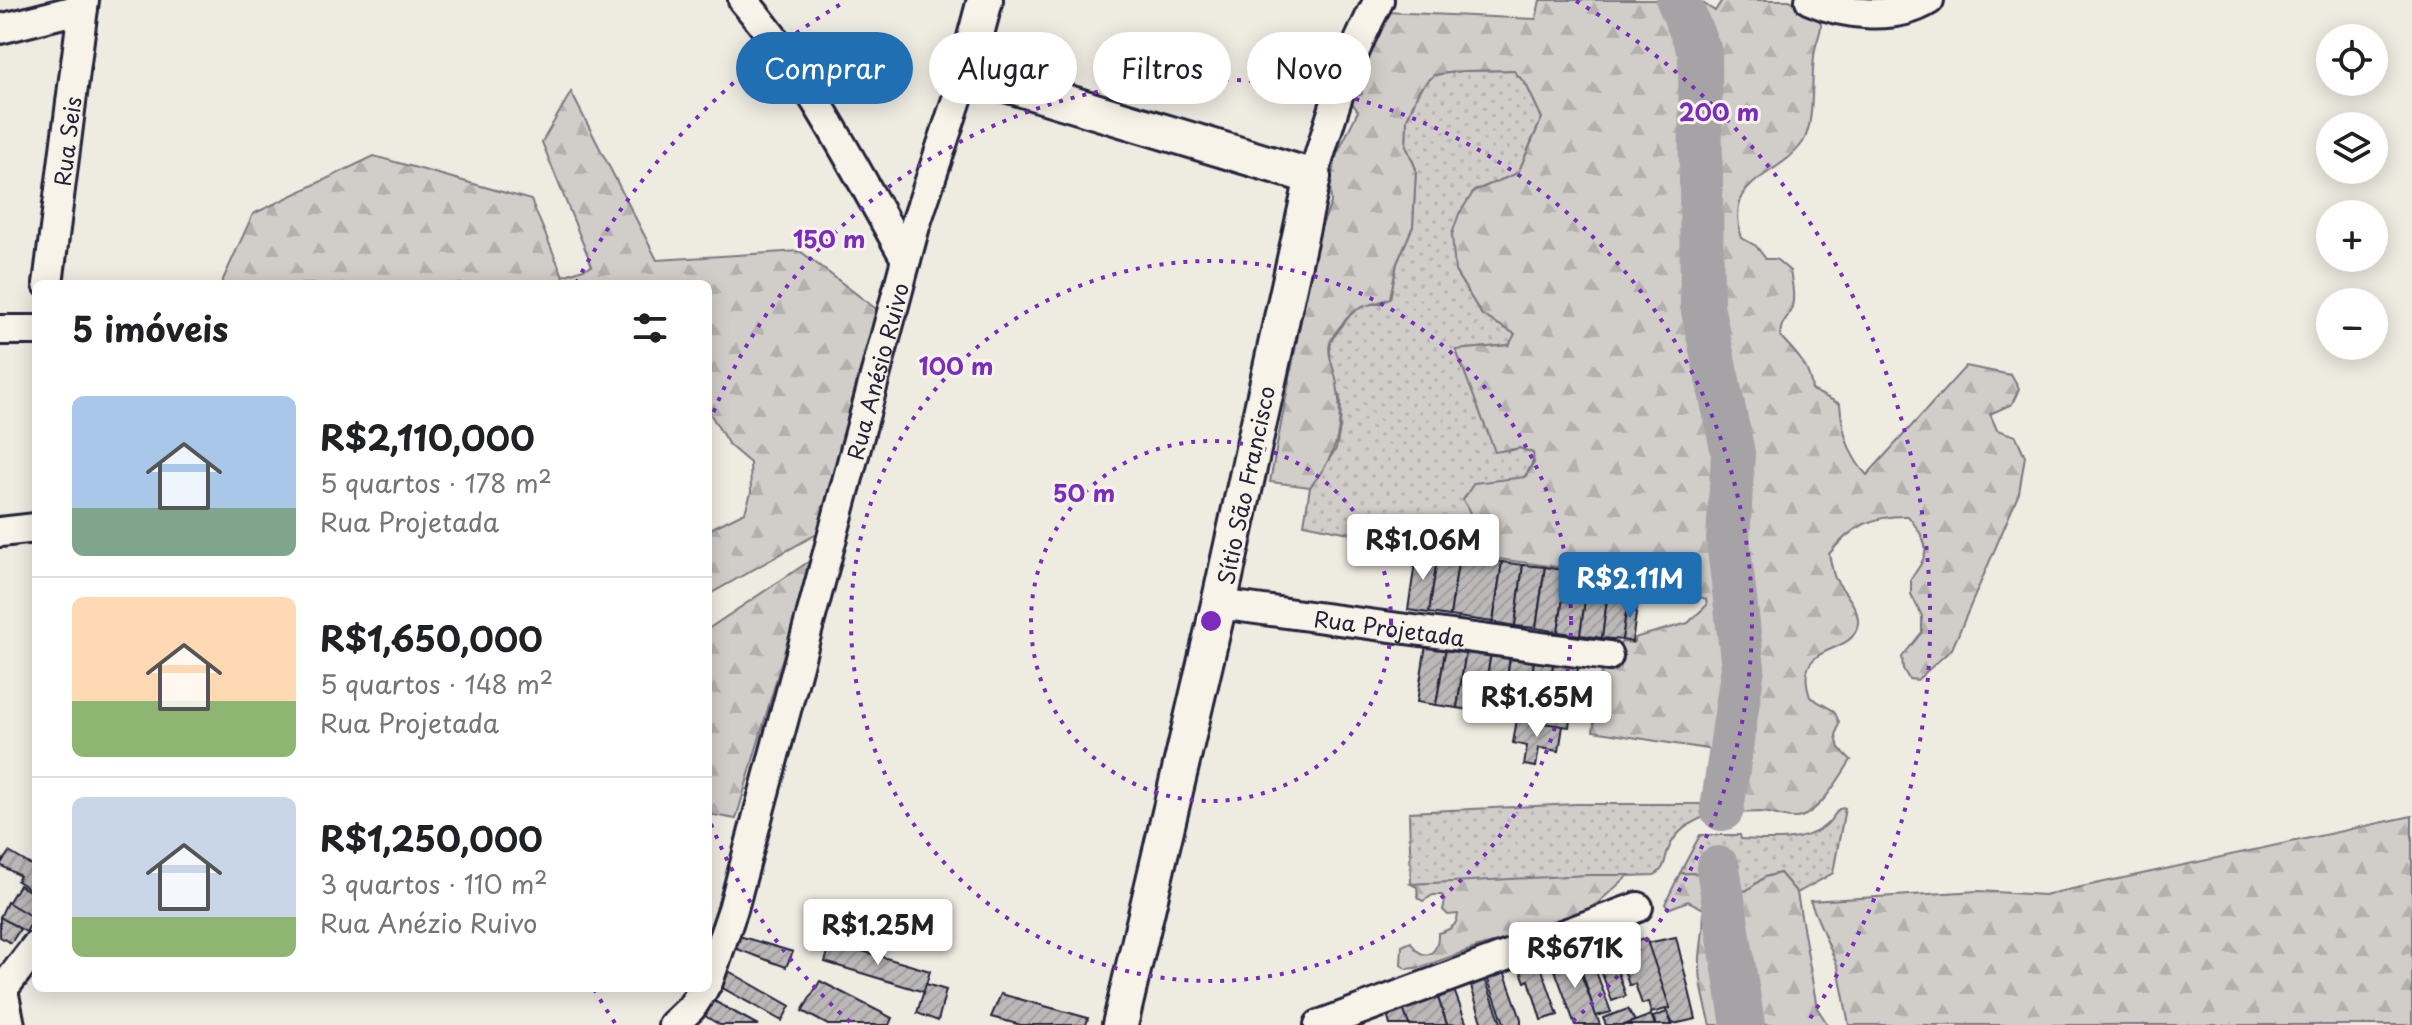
<!DOCTYPE html>
<html lang="pt">
<meta charset="utf-8">
<style>
:root{--surface:#fff;--page:#f2f2f2;--text:#202124;--muted:#757577;--line:#e0e0e0;--accent:#1f6fb2}
body{margin:0;font-family:"Playpen Sans",sans-serif;background:var(--page);color:var(--text);height:100vh;display:flex;flex-direction:column;font-size:30px;white-space:nowrap}
*{box-sizing:border-box;margin:0}
p{font-size:26px;color:var(--muted)}
.icon{flex:none;width:44px;height:44px;fill:none;stroke:currentColor;stroke-width:2;stroke-linecap:round;stroke-linejoin:round}
.map{position:relative;flex:1;overflow:hidden}
.side{position:absolute;left:32px;top:280px;width:680px;height:712px;display:flex;flex-direction:column;background:var(--surface);border-radius:12px;box-shadow:0 4px 20px #0003}
.side>*{flex:none}
.hud{position:absolute;left:736px;top:32px;width:760px;height:72px;display:flex;gap:16px}
.tools{position:absolute;left:2316px;top:24px;display:grid;gap:16px}
.tools a{display:grid;place-items:center;width:72px;height:72px;border-radius:50%;background:var(--surface);box-shadow:0 4px 20px #0003;font-size:40px}
.price{position:absolute;translate:-50% -68px;padding:0 18px;border-radius:8px;background:#fff;color:#222;font-size:26px;line-height:52px;filter:drop-shadow(0 2px 4px #0008)}
.price::after{content:'';position:absolute;left:50%;top:48px;width:24px;height:18px;margin-left:-12px;background:inherit;clip-path:polygon(0 0,100% 0,50% 100%)}
.price.selected{background:var(--accent);color:#fff}
ul{padding:0;list-style:none}
li{display:flex;align-items:center;gap:24px;height:200px;padding:0 40px}
li+li{border-top:2px solid var(--line)}
li span{display:grid;place-items:center;flex:none;width:224px;height:160px;border-radius:12px;color:#555}
li>.icon{margin-inline-start:auto}
span .icon{width:96px;height:96px;fill:#fffc;stroke-width:1}
li b{font-size:34px}
h2{display:flex;justify-content:space-between;align-items:center;height:96px;padding:0 40px;font-size:34px}
.pill{padding:0 28px;border-radius:36px;background:var(--surface);box-shadow:0 4px 20px #0003;font-size:28px;line-height:72px}
.pill.selected{background:var(--accent);color:#fff}
.map>svg:first-child{display:block}
</style>
<div class="map">
<svg width="2412" height="1025" viewBox="0 0 2412 1025">
<defs>
<pattern id="grass-dots" width="8" height="8" patternUnits="userSpaceOnUse" patternTransform="scale(2)"><rect width="8" height="8" fill="#d1cdc9"/><path d="M2 2h.1M6 6h.1" fill="none" stroke="#b3b0ae" stroke-width="1.8" stroke-linecap="round"/></pattern>
<pattern id="forest-firs" width="22" height="20" patternUnits="userSpaceOnUse" patternTransform="scale(2)"><rect width="22" height="20" fill="#d1cdc9"/><path d="M5 1l3.5 6h-7zM16 11l3.5 6h-7z" fill="#b3b0ae"/></pattern>
<pattern id="building-hatch" width="6" height="6" patternUnits="userSpaceOnUse" patternTransform="scale(2)"><rect width="6" height="6" fill="#bbb8b7"/><path d="M-1 1l2-2M0 6l6-6M5 7l2-2" fill="none" stroke="#a09e9e"/></pattern>
</defs>
<rect width="100%" height="100%" fill="#eeebe1"/>
<filter id="ink" filterUnits="userSpaceOnUse"><feTurbulence type="fractalNoise" baseFrequency=".0125" numOctaves="2"/><feDisplacementMap in="SourceGraphic" scale="16" xChannelSelector="R" yChannelSelector="G"/><feConvolveMatrix kernelMatrix="1 2 1 2 8 2 1 2 1" color-interpolation-filters="sRGB"/></filter>
<g filter="url(#ink)">
<g fill="url(#grass-dots)" stroke="#7a7882" stroke-width="2">
<path d="M1513,70L1526,84L1542,118L1518,173L1474,191L1455,271L1482,315L1515,334L1510,345L1456,350L1473,393L1508,451L1520,448L1533,453C1536,481 1493,499 1472,514L1473,529L1468,541C1444,533 1439,543 1419,540C1411,539 1403,535 1395,534C1382,532 1369,533 1357,532L1352,539L1349,533L1304,524L1310,487L1336,449L1340,428L1341,403L1330,360V342L1351,314L1364,304H1380L1390,298L1397,263L1413,226L1416,169L1406,146L1407,119L1419,90L1434,75L1462,71Z"/>
<path d="M1575,804H1711L1707,816C1690,822 1676,831 1669,848C1664,859 1666,870 1654,875L1411,884L1409,812Z"/>
<path d="M1845,808L1833,873L1797,893L1780,873L1765,877L1746,891L1731,888L1719,874L1680,873L1700,835H1740L1741,839C1766,840 1800,844 1822,828C1829,824 1834,815 1839,809Z"/>
</g>
<g fill="url(#forest-firs)" stroke="#7a7882" stroke-width="2">
<path d="M1540,0H1698L1715,11L1722,0H1789L1818,13C1819,16 1821,22 1821,25C1821,33 1816,42 1815,50C1810,75 1816,121 1803,142C1778,179 1723,177 1742,238L1756,246L1766,259H1776L1790,271C1792,283 1796,300 1790,312C1784,323 1781,322 1780,336C1796,353 1810,366 1812,390L1840,404C1842,430 1849,457 1867,475L1966,366L2011,375L2019,389L2012,404L1990,414L1997,430L2016,436L2025,456L2019,493L1952,649L1917,680L1909,679L1903,669L1902,657L1922,632V616L1911,594V578C1933,552 1928,542 1908,516C1873,515 1851,527 1829,554C1831,562 1832,571 1835,578C1843,592 1859,606 1858,623C1855,659 1791,638 1810,697L1834,711L1839,722L1836,736L1839,748L1851,760C1840,777 1818,816 1796,818C1785,819 1772,812 1759,812C1741,813 1727,815 1711,804L1716,758L1713,750L1593,731L1603,662L1622,642L1633,643L1637,637L1688,623L1707,605L1706,599C1697,597 1690,590 1682,590C1664,589 1648,590 1630,587L1631,577L1352,539L1356,532C1369,532 1382,531 1394,533C1403,535 1410,539 1419,540C1439,543 1444,533 1468,541C1476,525 1472,514 1463,500L1474,483L1525,477L1534,463L1533,453L1520,448L1495,452L1456,350L1509,345L1515,334L1482,315L1455,271L1452,234L1459,214L1474,191L1518,173L1542,118L1526,84L1513,70L1462,71L1434,75L1419,90L1407,119L1406,146L1416,169L1413,226L1397,263L1390,298C1377,305 1363,303 1351,314C1345,320 1332,335 1330,343C1327,355 1334,368 1336,379C1345,425 1339,452 1310,487L1270,482L1316,240L1331,203L1330,182L1337,154L1358,111L1349,99L1362,94V80L1377,21L1386,12L1536,19Z"/>
<path d="M571,92L657,260L800,251L880,312L820,532L708,595V530L745,512L751,493L750,463L729,445L708,410V284H221L253,214L374,156L531,200L563,276L592,266L542,142Z"/>
<path d="M811,560L736,819L708,814V629Z"/>
<path d="M2412,816V1025H1849L1838,967L1810,901L1979,891L2044,895Z"/>
<path d="M1680,873L1719,874L1707,896L1710,948L1729,1025H1711C1704,1000 1697,974 1701,947C1703,934 1704,922 1704,909L1688,901L1668,909L1665,904Z"/>
<path d="M1780,873L1797,893L1817,1008L1828,1025H1748L1731,888L1746,891L1765,877Z"/>
<path d="M1589,875H1629L1599,902L1580,914L1549,922L1532,928L1522,935L1478,947L1422,967L1407,969L1401,965L1402,946L1411,942C1422,963 1439,956 1438,933C1450,930 1457,926 1458,914L1448,915L1443,910L1445,901L1442,895H1433L1423,901L1418,898L1417,887L1411,884Z"/>
</g>
<g fill="none" stroke-linecap="round" stroke-linejoin="round">
<g stroke="#a6a3a6" stroke-width="44">
<path d="M1678,0L1700,52L1702,306L1733,453L1728,540L1743,667L1722,809"/>
<path d="M1718,868L1743,1025"/>
</g>
</g>
<g fill="url(#building-hatch)" stroke="#22223b" stroke-width="2">
<path d="M1417,550L1438,553L1429,613L1408,610Z"/>
<path d="M1438,553L1459,556L1450,616L1429,613Z"/>
<path d="M1459,556L1502,562L1493,622L1450,616Z"/>
<path d="M1502,562L1523,565L1515,626L1493,622Z"/>
<path d="M1523,565L1545,567L1536,628L1515,626Z"/>
<path d="M1545,567L1567,571L1558,632L1536,628Z"/>
<path d="M1567,571L1589,573L1580,635L1558,632Z"/>
<path d="M1589,573L1610,576L1602,638L1580,635Z"/>
<path d="M1610,576L1631,579L1622,640L1602,638Z"/>
<path d="M1628,599L1638,600L1632,642L1622,640Z"/>
<path d="M1427,638L1447,641L1436,705L1417,702Z"/>
<path d="M1447,641L1467,644L1457,708L1436,705Z"/>
<path d="M1467,644L1492,648L1482,705L1491,706L1490,713L1457,708Z"/>
<path d="M1492,648L1511,651L1503,708L1482,705Z"/>
<path d="M1511,651L1535,655L1525,721L1501,717Z"/>
<path d="M1535,655L1554,658L1545,724L1525,721Z"/>
<path d="M1554,658L1579,661L1569,727L1545,724Z"/>
<path d="M1517,719L1563,726L1559,751L1539,748L1536,767L1524,765L1527,746L1513,743Z"/>
<path d="M9,852L36,868V893L17,881L20,876L0,865Z"/>
<path d="M19,885L36,895L34,918L8,903Z"/>
<path d="M7,902L34,918L26,932L0,917Z"/>
<path d="M0,917L20,929L11,943L0,937Z"/>
<path d="M739,936L793,952L786,967L734,948Z"/>
<path d="M1606,937L1626,996L1612,1001L1592,946L1585,949L1584,944Z"/>
<path d="M1676,937L1696,1019L1673,1024L1666,1010L1670,1008L1647,943Z"/>
<path d="M1646,938L1670,1008L1651,1013L1648,1002L1642,1004L1635,984L1629,985L1617,948Z"/>
<path d="M831,942L930,971L924,992L825,962Z"/>
<path d="M1570,945L1600,1025H1575L1555,970L1563,966L1558,949Z"/>
<path d="M1588,950L1611,1012L1596,1016L1576,953Z"/>
<path d="M1538,958L1558,1015L1541,1020L1529,980L1525,982L1518,963Z"/>
<path d="M725,969L790,1006L782,1021L719,986Z"/>
<path d="M1504,971L1521,1019V1025H1505L1486,975Z"/>
<path d="M1485,979L1502,1025H1483L1470,983Z"/>
<path d="M820,981L892,1018L889,1025H828L802,1011Z"/>
<path d="M926,984L946,990L938,1021L917,1013Z"/>
<path d="M1454,990L1467,1025L1447,1024L1437,995Z"/>
<path d="M1001,994L1088,1018L1086,1025H1021L991,1017Z"/>
<path d="M1437,995L1447,1025H1409L1402,1006Z"/>
<path d="M714,1001L758,1025H720L705,1016Z"/>
<path d="M1402,1006L1409,1025H1390L1386,1011Z"/>
<path d="M1628,1009L1635,1021L1624,1025H1606L1603,1018Z"/>
<path d="M1667,1012L1672,1025H1656L1653,1017Z"/>
<path d="M1651,1015L1655,1025H1624L1635,1021Z"/>
</g>
<g fill="none" stroke-linecap="round" stroke-linejoin="round">
<defs>
<g id="minor">
<path d="M743,0C809,77 856,171 906,259"/>
<path d="M1810,0C1844,15 1896,21 1929,0"/>
<path d="M0,29L83,8"/>
<path d="M1313,177C1331,116 1348,57 1379,0"/>
<path id="s1" d="M48,284L84,0"/>
<path d="M0,330H36"/>
<path d="M0,532L36,528"/>
<path id="s2" d="M1219,604L1608,656"/>
<path id="s3" d="M708,982L733,909L915,226L966,72"/>
<path d="M3,990L10,1025"/>
<path d="M0,993L36,946"/>
<path d="M673,1025L691,1008L704,988"/>
<path d="M1319,1025L1638,907"/>
</g>
<path id="tertiary" d="M985,0L966,72L1313,177L1219,604L1120,1025"/>
</defs>
<use href="#minor" stroke="#22223b" stroke-width="34"/>
<use href="#tertiary" stroke="#22223b" stroke-width="40"/>
<use href="#minor" stroke="#f7f3e8" stroke-width="28"/>
<use href="#tertiary" stroke="#f7f3e8" stroke-width="34"/>
</g>
</g>
<g fill="none" stroke="#7b2cbf" stroke-width="4" stroke-dasharray="4 8">
<circle cx="1211" cy="621" r="180"/>
<circle cx="1211" cy="621" r="360"/>
<path d="M850 1022A540 540 0 0 1 709 819M709 423A540 540 0 1 1 1572 1022"/>
<path d="M615 1023A719 719 0 0 1 595 991M576 283A719 719 0 0 1 846 1M1576 1A719 719 0 0 1 1807 1023"/>
</g>
<g text-anchor="middle" dominant-baseline="central" stroke-width="6" stroke-linejoin="round" paint-order="stroke">
<g font-size="22" fill="#22223b" stroke="#f7f3e8">
<text stroke="none"><textPath href="#s1" startOffset="144">Rua Seis</textPath></text>
<text stroke="none"><textPath href="#s3" startOffset="634">Rua Anésio Ruivo</textPath></text>
<text transform="translate(1245 485) rotate(-78)">Sítio São Francisco</text>
<text stroke="none"><textPath href="#s2" startOffset="172">Rua Projetada</textPath></text>
</g>
</g>
<circle cx="1211" cy="621" r="12" fill="#7b2cbf" stroke="#f7f3e8" stroke-width="4"/>
<g font-size="24" text-anchor="middle" font-weight="bold" fill="#7b2cbf" stroke="#f7f3e8" stroke-width="6" stroke-linejoin="round" paint-order="stroke">
<text x="1719" y="121">200 m</text>
<text x="829" y="248">150 m</text>
<text x="956" y="375">100 m</text>
<text x="1084" y="502">50 m</text>
</g>
</svg>
<div class="tools">
<a><svg class="icon" aria-label="locate" viewBox="0 0 24 24"><circle cx="12" cy="12" r="6"/><path d="M12 2v4M12 18v4M2 12h4M18 12h4"/></svg></a>
<a><svg class="icon" aria-label="layers" viewBox="0 0 24 24"><path d="M12 4l9 5-9 5-9-5zM3 14l9 5 9-5"/></svg></a>
<a>+</a>
<a>−</a>
</div>
<b class="price" style="left:1423px;top:582px">R$1.06M</b>
<b class="price selected" style="left:1630px;top:620px">R$2.11M</b>
<b class="price" style="left:1537px;top:739px">R$1.65M</b>
<b class="price" style="left:878px;top:967px">R$1.25M</b>
<b class="price" style="left:1575px;top:990px">R$671K</b>
<div class="hud">
<a class="pill selected">Comprar</a>
<a class="pill">Alugar</a>
<a class="pill">Filtros</a>
<a class="pill">Novo</a>
</div>
<section class="side">
<h2>5 imóveis<svg class="icon" aria-label="filters" viewBox="0 0 24 24"><path d="M4 7h16M4 17h16"/><circle cx="9" cy="7" r="2"/><circle cx="15" cy="17" r="2"/></svg></h2>
<ul>
<li><span style="background:linear-gradient(#a9c7e8 70%,#7fa58c 0)"><svg class="icon" aria-label="home" viewBox="0 0 24 24"><path d="M3 11l9-7 9 7M6 9v11h12V9"/></svg></span><div><b>R$2,110,000</b><p>5 quartos · 178 m²</p><p>Rua Projetada</p></div></li>
<li><span style="background:linear-gradient(#ffd9b3 65%,#8fb573 0)"><svg class="icon" aria-label="home" viewBox="0 0 24 24"><path d="M3 11l9-7 9 7M6 9v11h12V9"/></svg></span><div><b>R$1,650,000</b><p>5 quartos · 148 m²</p><p>Rua Projetada</p></div></li>
<li><span style="background:linear-gradient(#c9d6e8 75%,#8fb573 0)"><svg class="icon" aria-label="home" viewBox="0 0 24 24"><path d="M3 11l9-7 9 7M6 9v11h12V9"/></svg></span><div><b>R$1,250,000</b><p>3 quartos · 110 m²</p><p>Rua Anézio Ruivo</p></div></li>
</ul>
</section>
</div>
